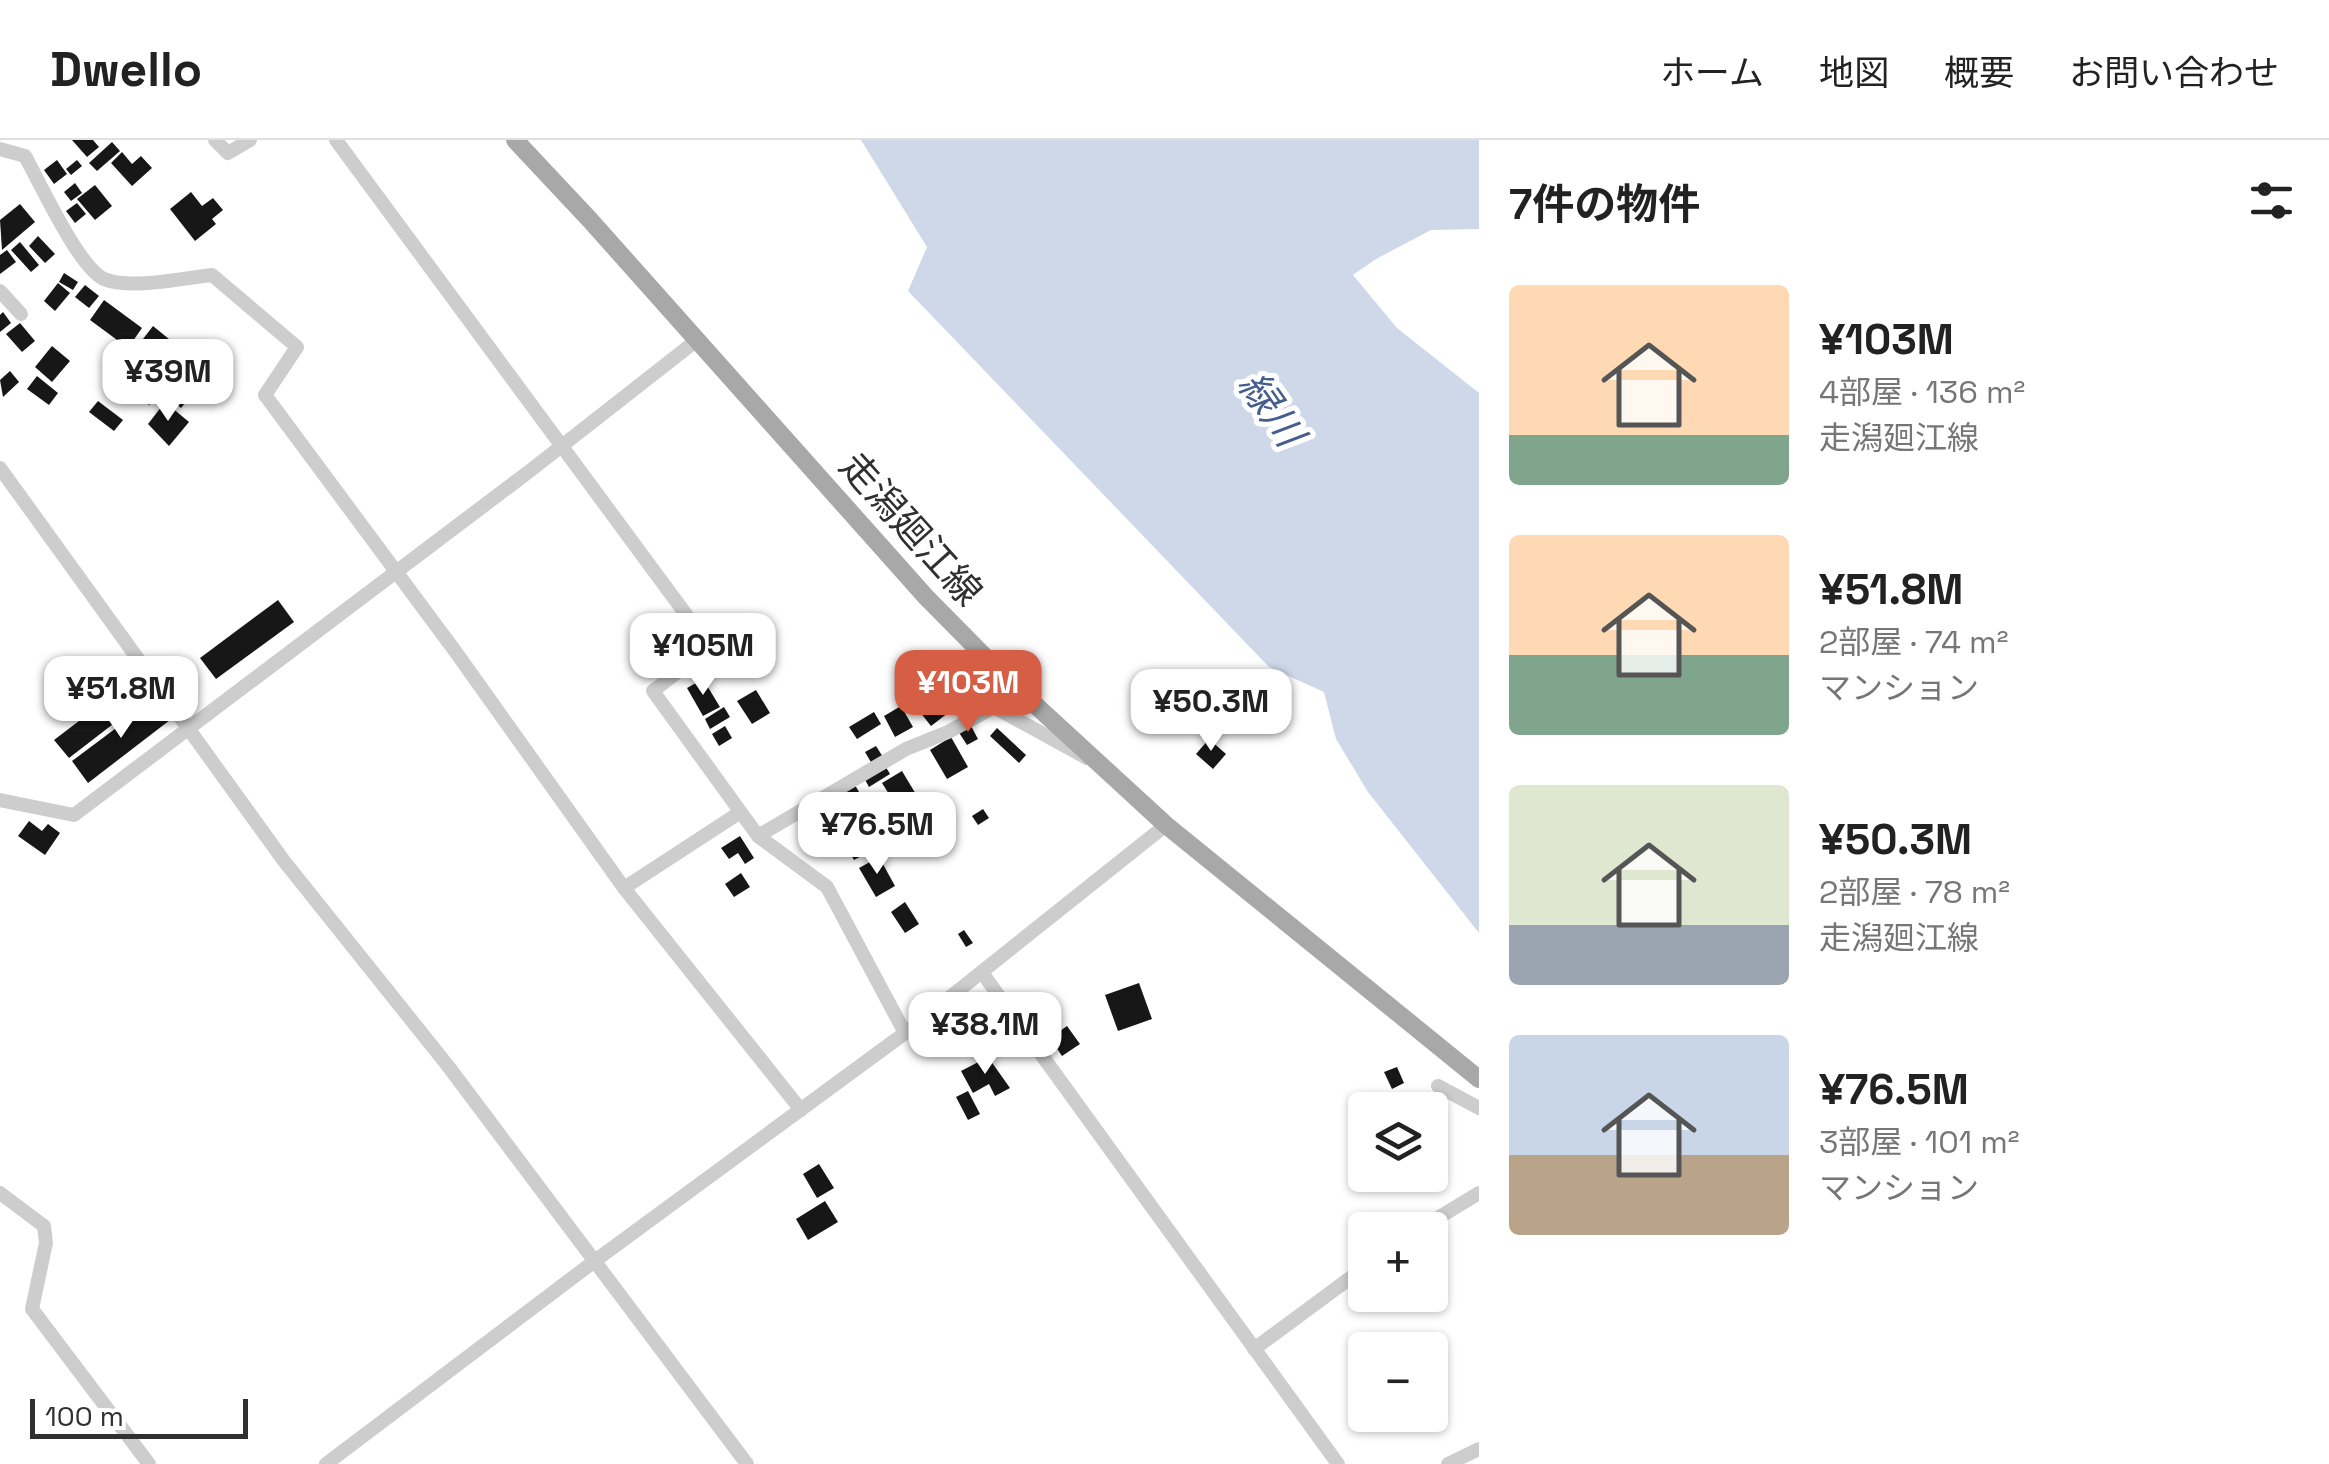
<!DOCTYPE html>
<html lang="ja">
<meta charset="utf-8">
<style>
:root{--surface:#fff;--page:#f6f6f6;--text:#222;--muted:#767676;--line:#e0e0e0;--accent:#d55e44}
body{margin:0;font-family:"Space Grotesk","Noto Sans JP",sans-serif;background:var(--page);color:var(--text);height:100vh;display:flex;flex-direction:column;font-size:38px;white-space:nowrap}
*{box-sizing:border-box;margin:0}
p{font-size:32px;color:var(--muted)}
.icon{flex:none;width:55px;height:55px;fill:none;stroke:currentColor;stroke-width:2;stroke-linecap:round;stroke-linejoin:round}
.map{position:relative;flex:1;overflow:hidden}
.sheet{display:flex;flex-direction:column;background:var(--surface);width:850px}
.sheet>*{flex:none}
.tools{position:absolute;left:1348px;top:952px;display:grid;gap:20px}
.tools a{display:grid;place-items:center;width:100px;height:100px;border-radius:10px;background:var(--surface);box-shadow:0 2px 8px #0004;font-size:50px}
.scale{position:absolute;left:30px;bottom:25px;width:218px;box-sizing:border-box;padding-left:10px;border:5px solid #303030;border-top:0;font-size:28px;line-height:35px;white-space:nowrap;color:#303030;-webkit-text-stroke:8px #fff;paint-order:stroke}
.price{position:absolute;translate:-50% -85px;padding:0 22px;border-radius:20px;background:#fff;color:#222;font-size:32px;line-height:65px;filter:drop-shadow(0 2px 5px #0008)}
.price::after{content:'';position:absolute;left:50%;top:60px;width:30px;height:22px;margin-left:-15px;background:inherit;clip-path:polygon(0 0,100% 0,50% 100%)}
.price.active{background:var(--accent);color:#fff}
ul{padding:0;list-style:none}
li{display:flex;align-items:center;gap:30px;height:250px;padding:0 30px}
li span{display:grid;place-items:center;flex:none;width:280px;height:200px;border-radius:10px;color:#555}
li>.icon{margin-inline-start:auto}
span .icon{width:120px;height:120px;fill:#fffc;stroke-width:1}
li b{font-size:42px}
h2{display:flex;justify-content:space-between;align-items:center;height:120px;padding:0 30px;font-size:42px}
header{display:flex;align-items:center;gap:60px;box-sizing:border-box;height:140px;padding:0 50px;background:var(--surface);border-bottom:2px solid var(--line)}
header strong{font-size:48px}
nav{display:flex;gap:55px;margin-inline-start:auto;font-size:35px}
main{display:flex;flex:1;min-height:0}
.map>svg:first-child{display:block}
</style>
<header>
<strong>Dwello</strong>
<nav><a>ホーム</a><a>地図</a><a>概要</a><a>お問い合わせ</a></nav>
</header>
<main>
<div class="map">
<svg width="1479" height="1324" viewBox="0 0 1479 1324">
<rect width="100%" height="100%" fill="#fff"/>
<path fill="#ced8e9" d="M861,0H1479V89L1431,90L1376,119L1353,135L1397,188L1479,253V793L1368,652L1336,599L1324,552L1269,527L908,151L927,107Z"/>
<g fill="#171717">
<path d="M72,0H93L99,7L87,17Z"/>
<path d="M112,2L120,11L97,31L89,23Z"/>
<path d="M122,12L132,24L141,16L152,28L132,46L111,23Z"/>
<path d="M57,20L67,34L54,44L44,30Z"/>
<path d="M77,20L82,26L71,35L66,29Z"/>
<path d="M75,43L82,53L71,61L64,52Z"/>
<path d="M95,45L112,66L95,80L77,59Z"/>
<path d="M191,52L202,66L213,58L223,70L212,79L216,84L195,101L170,69Z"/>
<path d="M77,63L86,74L75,83L66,71Z"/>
<path d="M20,64L35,82L2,110L0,80Z"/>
<path d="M38,96L55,114L45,123L29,106Z"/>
<path d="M20,102L39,125L31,132L11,110Z"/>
<path d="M7,110L16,122L0,134V115Z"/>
<path d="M64,133L78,142L73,150L59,142Z"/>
<path d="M58,143L70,153L55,171L44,161Z"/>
<path d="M85,145L99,156L89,168L75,157Z"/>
<path d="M104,160L142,188L128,208L90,180Z"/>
<path d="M3,172L11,183L0,192V175Z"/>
<path d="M20,183L35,201L22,212L6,194Z"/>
<path d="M153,186L175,204L156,229L133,212Z"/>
<path d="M52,206L70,221L52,242L35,227Z"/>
<path d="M10,231L19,242L3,257L0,240Z"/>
<path d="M183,233L199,246L181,268L165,255Z"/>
<path d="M37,236L58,253L49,265L27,249Z"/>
<path d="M146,245L158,254L149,265L137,255Z"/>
<path d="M98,261L123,280L114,291L89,272Z"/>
<path d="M165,262L189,282L169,306L148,284Z"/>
<path d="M278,460L294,482L216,539L200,518Z"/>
<path d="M138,536L152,554L69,618L54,600Z"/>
<path d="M703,539L720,567L703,576L687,548Z"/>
<path d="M756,550L770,573L752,584L737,561Z"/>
<path d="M934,554L948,573L931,586L916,567Z"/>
<path d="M155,559L170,580L88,643L72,621Z"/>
<path d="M901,566L913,587L895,597L884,576Z"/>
<path d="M724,567L730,577L710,589L705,579Z"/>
<path d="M874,572L881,584L857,599L849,587Z"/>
<path d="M970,584L978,599L967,605L958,591Z"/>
<path d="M725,586L732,598L719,606L712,594Z"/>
<path d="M997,588L1026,615L1019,623L990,596Z"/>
<path d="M951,597L968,627L947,639L930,610Z"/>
<path d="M1209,599L1226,614L1213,629L1196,614Z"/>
<path d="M876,606L883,617L872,624L865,612Z"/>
<path d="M884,624L890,634L869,647L863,636Z"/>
<path d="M902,631L920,661L901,673L882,643Z"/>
<path d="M855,645L863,659L850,667L842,652Z"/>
<path d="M827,661L836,678L811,692L801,675Z"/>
<path d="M983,669L989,678L978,685L972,676Z"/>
<path d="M29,681L42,691L48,684L60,693L45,715L18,696Z"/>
<path d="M740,696L754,718L745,724L738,713L729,719L721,708Z"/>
<path d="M860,696L869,712L854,720L845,704Z"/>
<path d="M879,717L895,746L876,757L859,728Z"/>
<path d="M741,733L750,747L734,757L725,744Z"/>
<path d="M905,762L919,784L905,793L891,772Z"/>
<path d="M964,790L973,803L966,807L958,794Z"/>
<path d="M1139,843L1152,879L1118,891L1105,855Z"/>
<path d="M983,870L993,885L978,895L968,881Z"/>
<path d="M1067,886L1080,904L1062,916L1050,898Z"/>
<path d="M951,896L960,909L949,916L940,903Z"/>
<path d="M988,917L1010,948L995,956L989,944L973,953L961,931Z"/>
<path d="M1397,927L1404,943L1392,949L1384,932Z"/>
<path d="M968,951L980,974L968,980L956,957Z"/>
<path d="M819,1024L834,1048L817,1058L803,1034Z"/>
<path d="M825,1061L838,1082L808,1100L796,1079Z"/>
</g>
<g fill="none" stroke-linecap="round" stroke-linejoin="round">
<g stroke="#cdcdcd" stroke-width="14">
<path d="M215,0L228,13L250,0"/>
<path d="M336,0L710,507L653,551L758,696L827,747L905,893"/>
<path d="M0,9L25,16C40,43 79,128 104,139C130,150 184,138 212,135L297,207L265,255L455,511L624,748L801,970"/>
<path d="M0,151L21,174"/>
<path d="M0,328L284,721L448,926L747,1324"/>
<path d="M0,660L74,675L531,330L697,200"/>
<path d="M758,696L906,609L948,592L994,567L1087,618"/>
<path d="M624,748L739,673"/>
<path d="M983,834L1338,1324"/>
<path d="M1438,946L1479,968"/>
<path d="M0,1053L44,1086L46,1103L32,1169L149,1324"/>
<path d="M1418,1090L1479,1053"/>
<path d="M1254,1209L1365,1127"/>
<path d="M326,1324L596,1120L905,893L1166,685"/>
<path d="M1448,1324L1479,1309"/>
</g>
<path stroke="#a8a8a8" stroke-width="18" d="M515,0L590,80L926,457L1006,538L1166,685L1479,939"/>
</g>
<g text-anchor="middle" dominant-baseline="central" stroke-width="10" stroke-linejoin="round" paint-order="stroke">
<g font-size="38" fill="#303030" stroke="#fff">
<text transform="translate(911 389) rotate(48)">走潟廻江線</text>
</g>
<g font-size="40" font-style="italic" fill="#455e8b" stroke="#fff">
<text transform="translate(1271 269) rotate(55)">緑川</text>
</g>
</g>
</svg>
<div class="tools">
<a><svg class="icon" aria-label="layers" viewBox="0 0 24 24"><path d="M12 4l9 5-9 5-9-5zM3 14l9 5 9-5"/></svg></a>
<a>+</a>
<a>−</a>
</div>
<div class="scale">100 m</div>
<b class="price" style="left:168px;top:284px">¥39M</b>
<b class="price" style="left:703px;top:558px">¥105M</b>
<b class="price active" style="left:968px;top:595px">¥103M</b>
<b class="price" style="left:121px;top:601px">¥51.8M</b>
<b class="price" style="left:1211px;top:614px">¥50.3M</b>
<b class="price" style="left:877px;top:737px">¥76.5M</b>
<b class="price" style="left:985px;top:937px">¥38.1M</b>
</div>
<section class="sheet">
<h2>7件の物件<svg class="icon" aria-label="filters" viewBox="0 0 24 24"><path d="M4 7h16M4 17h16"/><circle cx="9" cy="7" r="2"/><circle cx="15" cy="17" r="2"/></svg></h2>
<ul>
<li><span style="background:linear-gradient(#ffd9b3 75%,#7fa58c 0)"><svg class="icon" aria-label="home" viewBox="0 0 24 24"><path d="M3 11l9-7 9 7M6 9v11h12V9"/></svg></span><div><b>¥103M</b><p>4部屋 · 136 m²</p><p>走潟廻江線</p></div></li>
<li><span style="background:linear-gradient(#ffd9b3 60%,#7fa58c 0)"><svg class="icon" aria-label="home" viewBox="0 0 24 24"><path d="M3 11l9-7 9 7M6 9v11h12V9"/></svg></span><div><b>¥51.8M</b><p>2部屋 · 74 m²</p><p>マンション</p></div></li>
<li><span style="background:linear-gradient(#dfe7d0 70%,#9aa5b1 0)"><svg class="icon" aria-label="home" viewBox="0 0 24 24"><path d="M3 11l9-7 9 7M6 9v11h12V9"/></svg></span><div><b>¥50.3M</b><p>2部屋 · 78 m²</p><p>走潟廻江線</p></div></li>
<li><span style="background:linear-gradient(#c9d6e8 60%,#b9a48a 0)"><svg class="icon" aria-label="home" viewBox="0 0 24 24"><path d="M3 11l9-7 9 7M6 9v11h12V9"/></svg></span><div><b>¥76.5M</b><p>3部屋 · 101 m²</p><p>マンション</p></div></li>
</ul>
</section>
</main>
